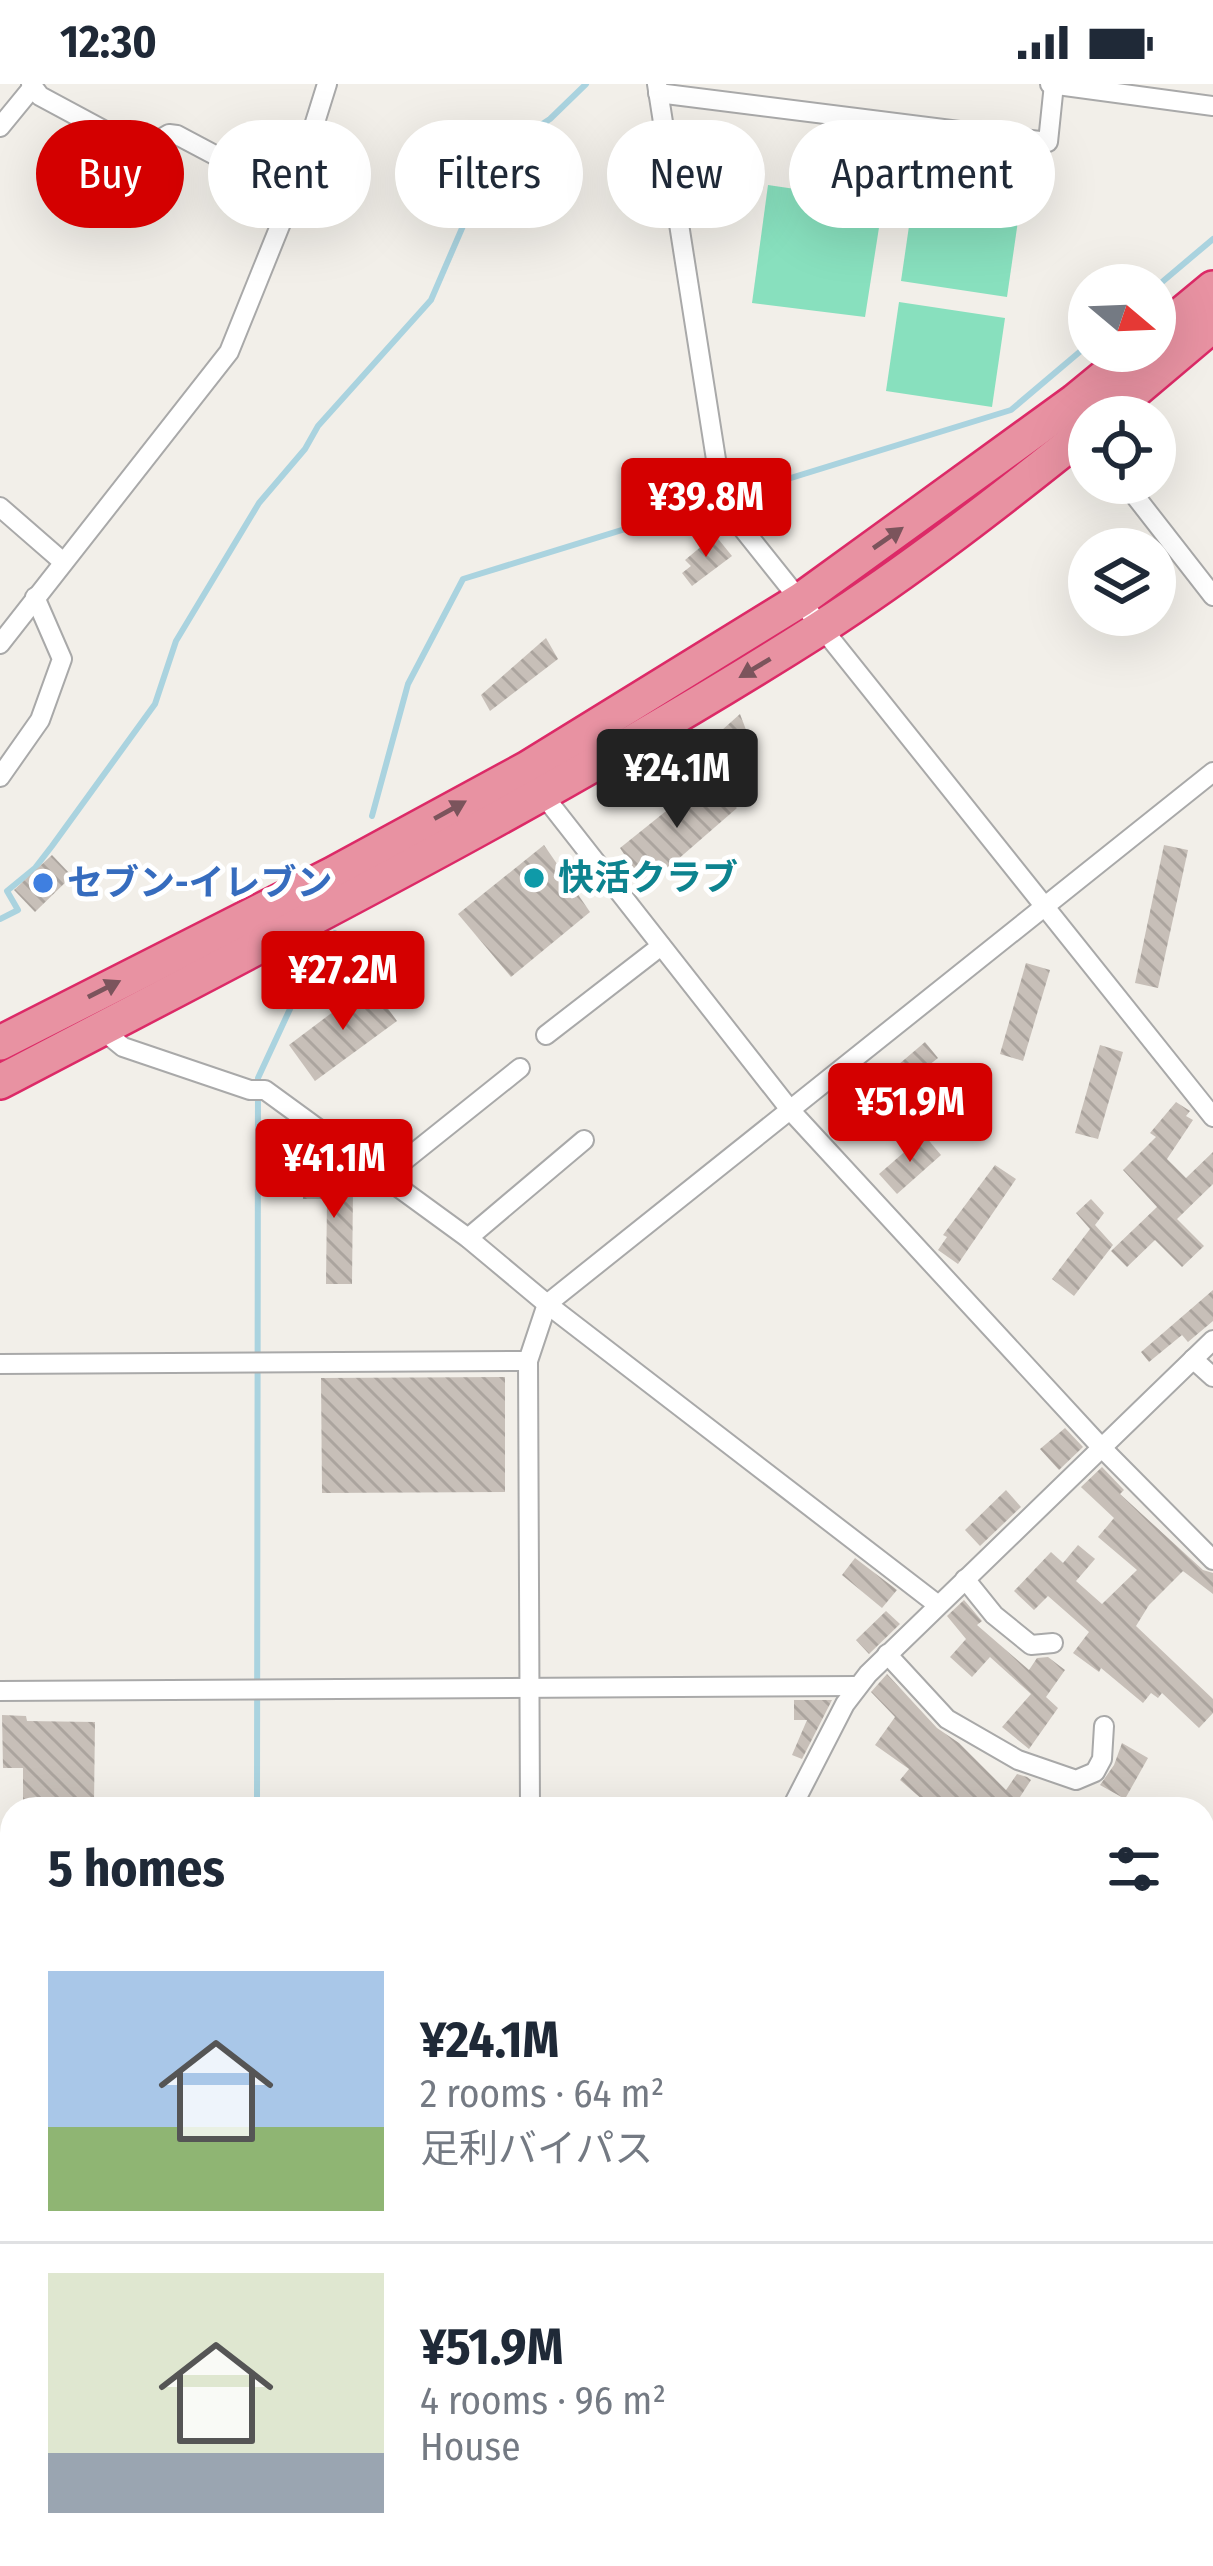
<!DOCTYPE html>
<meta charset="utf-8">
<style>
:root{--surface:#fff;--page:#f6f6f7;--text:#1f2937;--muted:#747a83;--line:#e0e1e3;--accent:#d40000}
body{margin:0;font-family:"Fira Sans Condensed","Noto Sans JP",sans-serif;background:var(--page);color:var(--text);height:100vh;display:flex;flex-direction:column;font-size:45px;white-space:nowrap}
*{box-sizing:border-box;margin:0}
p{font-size:39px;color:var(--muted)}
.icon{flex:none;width:66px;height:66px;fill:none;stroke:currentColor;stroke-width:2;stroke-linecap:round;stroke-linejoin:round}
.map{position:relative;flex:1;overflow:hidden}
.drawer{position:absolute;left:0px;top:1713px;width:1215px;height:771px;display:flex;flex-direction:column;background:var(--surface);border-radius:36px 36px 0 0;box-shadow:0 12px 48px #0002}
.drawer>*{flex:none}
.guide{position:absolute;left:36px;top:36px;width:1143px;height:108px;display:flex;gap:24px}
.needle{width:78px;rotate:109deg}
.buttons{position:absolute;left:1068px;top:180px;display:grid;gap:24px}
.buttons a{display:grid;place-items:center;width:108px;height:108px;border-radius:50%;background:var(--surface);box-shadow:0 12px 48px #0002;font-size:60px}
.price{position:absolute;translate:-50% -102px;padding:0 27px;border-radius:12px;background:var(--accent);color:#fff;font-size:39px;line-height:78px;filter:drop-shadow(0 3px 6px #0008)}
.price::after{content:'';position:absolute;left:50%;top:72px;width:36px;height:27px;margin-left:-18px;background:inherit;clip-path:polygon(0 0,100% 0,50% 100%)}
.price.current{background:#222;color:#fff}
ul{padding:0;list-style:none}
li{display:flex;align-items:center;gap:36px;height:300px;padding:0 48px}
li+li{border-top:3px solid var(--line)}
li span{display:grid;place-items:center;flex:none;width:336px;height:240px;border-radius:0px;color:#555}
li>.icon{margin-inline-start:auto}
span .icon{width:144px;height:144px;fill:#fffc;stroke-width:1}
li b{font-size:51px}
h2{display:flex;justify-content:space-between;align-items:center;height:144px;padding:0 48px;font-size:51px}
.tag{padding:0 42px;border-radius:54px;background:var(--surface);box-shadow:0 12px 48px #0002;font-size:42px;line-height:108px}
.tag.current{background:var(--accent);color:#fff}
.status{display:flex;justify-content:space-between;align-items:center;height:84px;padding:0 60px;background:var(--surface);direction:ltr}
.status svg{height:33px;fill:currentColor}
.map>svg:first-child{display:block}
</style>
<div class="status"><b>12:30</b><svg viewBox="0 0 49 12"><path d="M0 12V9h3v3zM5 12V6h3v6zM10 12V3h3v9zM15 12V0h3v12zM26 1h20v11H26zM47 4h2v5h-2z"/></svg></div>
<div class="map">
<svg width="1213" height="2482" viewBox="0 0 1213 2482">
<defs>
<pattern id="building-back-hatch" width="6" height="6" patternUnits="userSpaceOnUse" patternTransform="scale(3)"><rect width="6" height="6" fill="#c7bfb8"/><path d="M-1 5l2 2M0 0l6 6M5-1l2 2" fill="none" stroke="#aba49e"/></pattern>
</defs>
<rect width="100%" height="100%" fill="#f2efe9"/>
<g fill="#88e0be">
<path d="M768,101L883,118L865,233L752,219Z"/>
<path d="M914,108L1020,123L1007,213L901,197Z"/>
<path d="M899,218L1005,234L992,323L886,307Z"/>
</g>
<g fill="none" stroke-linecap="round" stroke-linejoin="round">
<g stroke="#aad3df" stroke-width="6">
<path d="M1155,204L1213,155"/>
<path d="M372,732L408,600L463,495L1011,326L1089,260"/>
<path d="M0,835L18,826L7,807L35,784L52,762L155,620L176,557L259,419L305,365L318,342L431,216L479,105L498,77L512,60L550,35L586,0"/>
<path d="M257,1725L258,994L315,871L331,861L335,849"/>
<path d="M1203,2244L1213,2241"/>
<path d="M258,2482V2472"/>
<path d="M371,2482L381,2472"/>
</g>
</g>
<g fill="url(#building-back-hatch)">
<path d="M715,451L732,472L692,502L682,489L691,482L685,476Z"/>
<path d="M546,554L558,575L490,627L481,611Z"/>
<path d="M740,630L751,659L723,682L712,655Z"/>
<path d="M706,695L737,724L646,803L620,764Z"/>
<path d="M544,761L590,828L511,893L458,830Z"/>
<path d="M1164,761L1188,766L1158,904L1135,899Z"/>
<path d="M52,771L72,792L35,828L14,806Z"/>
<path d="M1026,879L1050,886L1023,977L1000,970Z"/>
<path d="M370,900L397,937L315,997L289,961Z"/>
<path d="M925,958L938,974L896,1007L885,992Z"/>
<path d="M1100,961L1123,968L1098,1055L1075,1049Z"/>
<path d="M946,995L969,1004L967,1009L973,1011L956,1054L927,1043Z"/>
<path d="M1176,1018L1190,1027L1186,1032L1193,1036L1167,1075L1186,1094L1213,1068V1100L1177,1135L1204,1162L1182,1183L1155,1156L1127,1183L1111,1167L1157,1123L1123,1086L1156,1053L1150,1049Z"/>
<path d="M924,1051L941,1071L897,1110L879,1090Z"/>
<path d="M995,1081L1016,1095L958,1180L938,1166L947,1153L943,1151Z"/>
<path d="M303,1082H323L353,1106L352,1200H326L327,1115H303Z"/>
<path d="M1091,1115L1104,1129L1095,1141L1113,1161L1074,1212L1052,1195L1090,1145L1076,1129Z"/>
<path d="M1213,1206V1237L1188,1258L1182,1251L1149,1278L1141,1268Z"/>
<path d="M505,1293V1408L322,1409L321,1294Z"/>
<path d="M1065,1344L1083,1363L1059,1386L1040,1365Z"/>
<path d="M1102,1383L1124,1406L1120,1410L1203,1486L1213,1489V1510L1183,1487L1149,1521L1136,1542L1213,1615V1629L1199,1644L1162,1609L1158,1614L1151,1609L1143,1619L1101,1584L1099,1588L1073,1569L1089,1548L1048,1512L1034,1526L1014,1507L1051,1468L1063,1479L1078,1461L1095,1475L1076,1497L1102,1520L1137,1486L1098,1453L1114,1434L1081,1403Z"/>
<path d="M1006,1406L1021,1423L980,1462L965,1446Z"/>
<path d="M855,1474L897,1506L882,1524L842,1491Z"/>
<path d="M964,1516L982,1537L977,1541L1029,1586L1037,1574L1048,1573L1065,1586L1046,1613L1058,1624L1029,1665L1002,1643L1031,1610L990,1573L972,1593L950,1573L966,1555L947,1532Z"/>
<path d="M886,1527L900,1540L869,1570L856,1556Z"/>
<path d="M887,1590L937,1644L959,1659L1006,1706L1017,1690L1027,1693L1031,1696L1020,1713L1049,1725H919L924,1717L900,1696L909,1685L875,1661L895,1633L871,1608Z"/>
<path d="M794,1616H832L802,1675L792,1671L807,1636H794Z"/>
<path d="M2,1631L26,1632L27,1637L95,1638L94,1720H23V1684H3Z"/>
<path d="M1122,1659L1148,1674L1125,1715L1100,1701L1114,1681Z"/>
</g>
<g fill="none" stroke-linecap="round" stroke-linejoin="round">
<defs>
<g id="street">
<path d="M31,0L40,12L133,62L145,64L169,50L177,51L292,112"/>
<path d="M657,0L723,420L1213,1033"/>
<path d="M1050,0L1213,22"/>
<path d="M658,9L1048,58L1054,0"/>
<path d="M0,43L32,4"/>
<path d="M1125,399L1213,512"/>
<path d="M0,423L62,477"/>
<path d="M0,560L229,268L292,112L327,0"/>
<path d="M0,693L40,636L62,575L35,513"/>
<path d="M544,712L791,1027L1101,1363L1213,1476"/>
<path d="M101,945L123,963L250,1006H265L468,1154L547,1220L938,1521"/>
<path d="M546,951L661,862"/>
<path d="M385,1092L520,984"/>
<path d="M468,1154L584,1056"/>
<path d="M1193,1275L1213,1293"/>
<path d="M0,1280L528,1277"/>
<path d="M965,1495L994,1531L1031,1561L1053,1559"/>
<path d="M887,1570L947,1635L1018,1676L1076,1696L1095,1688L1102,1675L1104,1642"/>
<path d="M0,1607L858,1602"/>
<path d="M530,1725L528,1277L547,1220L1213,688"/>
<path d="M791,1725L845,1620L868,1590L1213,1256"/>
<path d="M1203,1828L1213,1801"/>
<path d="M1203,1986L1213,1990"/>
<path d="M1203,2229L1213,2226"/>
<path d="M1203,2380L1213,2368"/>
<path d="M1203,2425L1213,2434"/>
<path d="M524,2472L535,2482"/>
<path d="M394,2482L403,2472"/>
<path d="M1113,2482L1122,2472"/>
</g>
<g id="secondary">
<path d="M0,1781L12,1849"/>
<path d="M41,2482L44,2472"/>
</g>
<g id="highway">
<path d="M1155,252L1213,204"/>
<path d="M1104,333L1213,241"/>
<path d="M0,959L333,790L528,684L802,515L1075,317L1136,267"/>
<path d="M0,998C276,853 555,713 819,545C912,485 1002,415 1089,345"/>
</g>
</defs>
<use href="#street" stroke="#a9a9a9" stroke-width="22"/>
<use href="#secondary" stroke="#707d05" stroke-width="28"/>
<use href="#highway" stroke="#dc2a67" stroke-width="38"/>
<use href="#street" stroke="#fff" stroke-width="18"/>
<use href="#secondary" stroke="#f7fabf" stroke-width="24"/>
<use href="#highway" stroke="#e892a2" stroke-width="33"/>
</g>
<defs><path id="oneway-solid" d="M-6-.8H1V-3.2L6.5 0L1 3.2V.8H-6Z" transform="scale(3)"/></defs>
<g fill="#7b545c">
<use href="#oneway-solid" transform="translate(888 454) rotate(-35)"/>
<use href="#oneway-solid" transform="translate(755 584) rotate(149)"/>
<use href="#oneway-solid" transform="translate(450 726) rotate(-29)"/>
<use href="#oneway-solid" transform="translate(104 905) rotate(-27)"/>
</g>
<circle fill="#0f9aa8" stroke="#fff" stroke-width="4.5" cx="534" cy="794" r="12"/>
<circle fill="#3f7fe0" stroke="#fff" stroke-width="4.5" cx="43" cy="799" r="12"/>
<g text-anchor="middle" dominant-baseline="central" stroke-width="10" stroke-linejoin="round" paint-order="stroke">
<g font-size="36" font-weight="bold" fill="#0d838f" stroke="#fff" text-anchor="start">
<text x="558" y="794">快活クラブ</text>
</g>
<g font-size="36" font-weight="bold" fill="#366cbe" stroke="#fff" text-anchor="start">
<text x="67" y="799">セブン-イレブン</text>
</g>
</g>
</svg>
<div class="buttons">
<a><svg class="needle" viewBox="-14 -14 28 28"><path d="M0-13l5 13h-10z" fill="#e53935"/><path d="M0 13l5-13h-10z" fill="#747a83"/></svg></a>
<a><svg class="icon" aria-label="locate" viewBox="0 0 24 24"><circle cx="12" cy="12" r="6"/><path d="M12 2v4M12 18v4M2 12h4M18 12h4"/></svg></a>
<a><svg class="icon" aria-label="layers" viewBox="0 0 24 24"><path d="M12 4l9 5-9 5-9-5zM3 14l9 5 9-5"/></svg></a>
</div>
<b class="price" style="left:706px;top:476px">¥39.8M</b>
<b class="price current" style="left:677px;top:747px">¥24.1M</b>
<b class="price" style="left:343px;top:949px">¥27.2M</b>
<b class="price" style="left:910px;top:1081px">¥51.9M</b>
<b class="price" style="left:334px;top:1137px">¥41.1M</b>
<div class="guide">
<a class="tag current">Buy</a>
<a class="tag">Rent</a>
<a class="tag">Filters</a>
<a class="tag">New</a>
<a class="tag">Apartment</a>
</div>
<section class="drawer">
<h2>5 homes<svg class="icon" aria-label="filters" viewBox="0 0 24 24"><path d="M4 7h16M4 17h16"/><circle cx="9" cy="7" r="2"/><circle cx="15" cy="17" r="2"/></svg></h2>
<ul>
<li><span style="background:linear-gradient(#a9c7e8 65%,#8fb573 0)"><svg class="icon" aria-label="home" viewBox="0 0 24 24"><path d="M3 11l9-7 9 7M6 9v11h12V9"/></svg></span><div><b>¥24.1M</b><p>2 rooms · 64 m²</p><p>足利バイパス</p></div></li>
<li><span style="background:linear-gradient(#dfe7d0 75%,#9aa5b1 0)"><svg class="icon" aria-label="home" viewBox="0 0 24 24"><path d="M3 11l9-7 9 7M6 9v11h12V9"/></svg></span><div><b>¥51.9M</b><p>4 rooms · 96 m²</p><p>House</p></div></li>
</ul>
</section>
</div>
